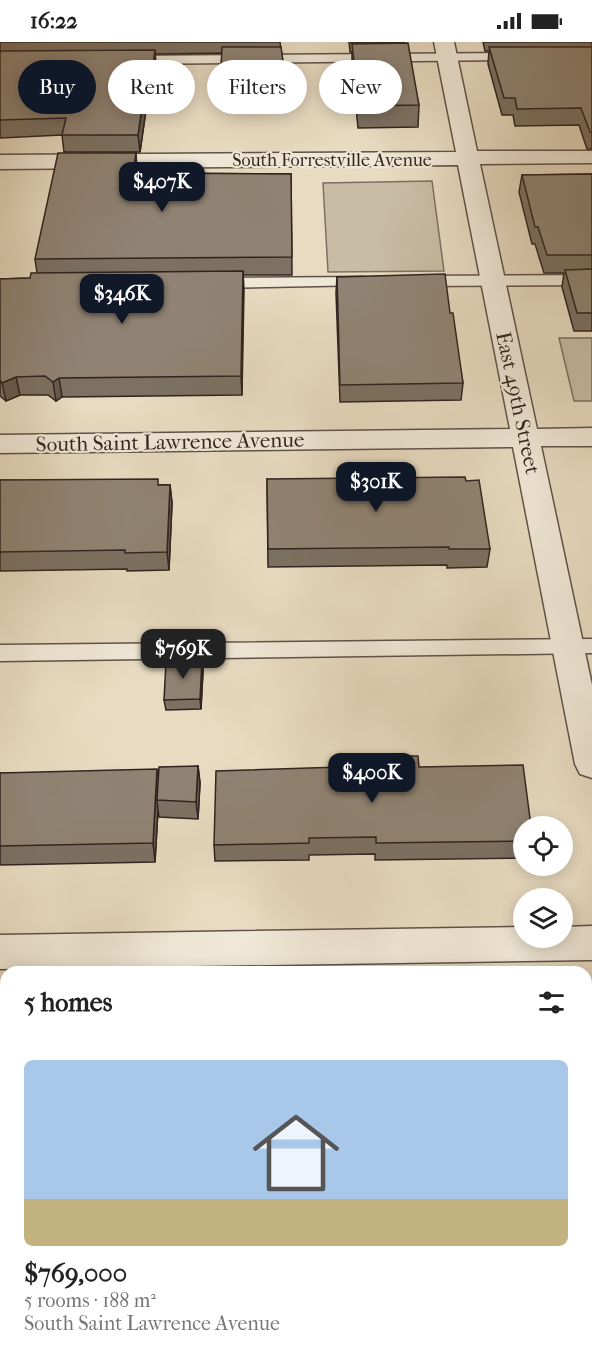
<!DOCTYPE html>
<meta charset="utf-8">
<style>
:root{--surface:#fff;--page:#f2f2f2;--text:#222;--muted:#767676;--line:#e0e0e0;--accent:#111827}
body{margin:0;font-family:"IM FELL French Canon",serif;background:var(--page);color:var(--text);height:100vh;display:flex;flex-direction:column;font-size:22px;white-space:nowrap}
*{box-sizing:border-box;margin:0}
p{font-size:20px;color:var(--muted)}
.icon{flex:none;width:33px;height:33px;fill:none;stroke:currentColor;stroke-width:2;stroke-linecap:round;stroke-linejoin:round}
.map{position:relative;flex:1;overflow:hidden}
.drawer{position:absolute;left:0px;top:924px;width:592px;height:402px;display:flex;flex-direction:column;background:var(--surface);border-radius:18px 18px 0 0;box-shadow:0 3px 15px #0003}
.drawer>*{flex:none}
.guide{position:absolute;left:18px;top:18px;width:556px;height:54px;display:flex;gap:12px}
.controls{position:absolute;left:513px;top:774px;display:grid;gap:12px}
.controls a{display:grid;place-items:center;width:60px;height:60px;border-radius:50%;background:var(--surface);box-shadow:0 3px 15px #0003;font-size:30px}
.price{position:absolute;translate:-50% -51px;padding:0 14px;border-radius:12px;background:var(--accent);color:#fff;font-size:20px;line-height:39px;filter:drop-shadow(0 2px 3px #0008)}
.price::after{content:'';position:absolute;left:50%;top:36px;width:18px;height:14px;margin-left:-9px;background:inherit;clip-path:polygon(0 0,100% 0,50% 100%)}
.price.active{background:#222;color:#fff}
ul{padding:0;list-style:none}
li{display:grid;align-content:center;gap:12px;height:318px;padding:0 24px}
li+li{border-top:2px solid var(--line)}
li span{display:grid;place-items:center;height:186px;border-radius:9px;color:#555}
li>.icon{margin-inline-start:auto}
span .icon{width:108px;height:108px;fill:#fffc;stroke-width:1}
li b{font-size:26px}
h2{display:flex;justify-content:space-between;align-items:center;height:72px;padding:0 24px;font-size:26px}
.chip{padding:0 21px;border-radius:27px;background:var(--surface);box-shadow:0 3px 15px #0003;font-size:21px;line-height:54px}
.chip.active{background:var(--accent);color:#fff}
.status{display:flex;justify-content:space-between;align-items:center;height:42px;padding:0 30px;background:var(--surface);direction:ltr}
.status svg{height:16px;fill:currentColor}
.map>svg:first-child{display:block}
</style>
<div class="status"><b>16:22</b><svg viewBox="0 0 49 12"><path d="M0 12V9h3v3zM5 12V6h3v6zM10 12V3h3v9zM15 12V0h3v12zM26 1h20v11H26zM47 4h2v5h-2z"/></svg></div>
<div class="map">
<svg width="592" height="1326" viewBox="0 0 592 1326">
<rect width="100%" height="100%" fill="#e8dbc1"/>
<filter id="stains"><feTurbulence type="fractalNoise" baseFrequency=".00333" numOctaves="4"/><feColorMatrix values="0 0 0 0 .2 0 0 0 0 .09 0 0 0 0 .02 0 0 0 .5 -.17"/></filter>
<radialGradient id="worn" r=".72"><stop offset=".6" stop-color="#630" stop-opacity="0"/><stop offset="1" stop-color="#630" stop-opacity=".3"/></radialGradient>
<g fill="#c9bca5" stroke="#7d7062" stroke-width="1.5">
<path d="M432,139L444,229L328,230L323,141Z"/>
<path d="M559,296H592V359H574Z"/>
</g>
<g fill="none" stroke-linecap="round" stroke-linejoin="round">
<defs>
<g id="service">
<path d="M516,11L520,12L522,15L520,18L128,22L122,18L128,14Z"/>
<path d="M592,233V243L419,244L411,239L419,234Z"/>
<path d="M363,235L368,237L371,240L368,243L215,246L207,241L215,236Z"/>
<path d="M592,597V611L0,619V603Z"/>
<path d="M586,1299H592V1326H579L574,1320H586Z"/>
<path d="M0,1308H6V1320H232L229,1326H0Z"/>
</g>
<g id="minor">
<path d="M434,0H454L477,109H592V121L480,122L537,387L592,386V404H541L592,643V736L580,732L575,722L513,405L0,411V393L510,387L458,123L0,127V113L456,110Z"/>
<path d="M592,884V918L0,927V893L524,885V896H562V885Z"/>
</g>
</defs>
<use href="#service" stroke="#5f5248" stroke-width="3"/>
<use href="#minor" stroke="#5f5248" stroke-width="3"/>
<use href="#service" fill="#f0e8d7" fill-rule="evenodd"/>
<use href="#minor" fill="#f0e8d7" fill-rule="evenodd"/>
</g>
<g fill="#7c7163" stroke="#31241f" stroke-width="1.5">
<path d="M0,0H280L287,48V67H221L220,48L222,11L155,12L156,24L154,40H150L140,110H64L62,93L0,96Z"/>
<path d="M349,0H404L419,63L418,85L358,86L352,23V10H350Z"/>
<path d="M483,0H592V107H587L579,83L515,84L513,73H502L488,22L489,9H485Z"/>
<path d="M137,128V131L291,132L292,233H243L242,353L62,355L56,359L48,353H20L6,359L0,354V237L30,236L37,231L35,217Z"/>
<path d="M592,132V289H574L562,245L564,231H544L535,202H532L519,150L522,133Z"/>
<path d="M337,235L450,271L463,341L461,358L340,360L336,251Z"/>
<path d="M267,437L490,507L487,525L447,526V523L268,525Z"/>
<path d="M0,438L170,443L172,461L169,528L127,529V527L0,529Z"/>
<path d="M202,619L203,629L201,667L166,668L164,658Z"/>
<path d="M372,714L419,725L524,784V816L375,818V812L309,813V818L215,819L214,803L372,724Z"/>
<path d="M198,724L200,741L198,777L159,775L158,768L155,820L0,823V731L158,735Z"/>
<path d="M6,999V1195L3,1231H6V1297H0V1000Z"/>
<path d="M586,1046L592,1078V1298L586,1299Z"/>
</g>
<g fill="#655c50" stroke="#31241f" stroke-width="1.5">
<path d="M155,8L156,24L154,40L153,23Z"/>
<path d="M148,23L150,40L140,110L138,93Z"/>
<path d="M136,111L137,128L134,149L133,131Z"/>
<path d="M243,229L244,248L242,353L241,334Z"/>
<path d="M16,335L20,353L6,359L2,341Z"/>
<path d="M59,336L62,355L56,359L53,340Z"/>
<path d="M170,443L172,461L169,528L167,510Z"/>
<path d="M202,619L203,629L201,667L200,657Z"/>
<path d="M198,724L200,741L198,777L196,760Z"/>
<path d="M157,727L160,746L157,758L158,768L155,820L153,801Z"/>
<path d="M2,1165L6,1174V1195L2,1242L0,1238V1187Z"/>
</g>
<g fill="#908373" stroke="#31241f" stroke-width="1.5">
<path d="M351,0H404L405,1H351Z"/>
<path d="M408,1L419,63L359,64L352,2Z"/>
<path d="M222,5H281L287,48H220Z"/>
<path d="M489,5H592V90H590L581,66L517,67L515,56H504Z"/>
<path d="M155,8L153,23H148L138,93H62L66,76L0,78V9Z"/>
<path d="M58,111H136L133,131L291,132L292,215L35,217Z"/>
<path d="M592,132V213H547L538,185H535L522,133Z"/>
<path d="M592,227V271H577L565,228Z"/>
<path d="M243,229L241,334L59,336L53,340L45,334L16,335L2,341L0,338V237L30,236L31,231Z"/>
<path d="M445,232L450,271H453L463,341L340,343L337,235Z"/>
<path d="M465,435L466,439L479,438L490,507H449V505L268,507L267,437Z"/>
<path d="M158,437V443H170L167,510L125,511V508L0,510V438Z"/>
<path d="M202,619L200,657L164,658L166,620Z"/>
<path d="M372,714H418L419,725L523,723L531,784H524V799L376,801V795L309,796V801L214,803L216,729L373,724Z"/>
<path d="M198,724L196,760L157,758L159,725Z"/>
<path d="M157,727L153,801L0,804V731Z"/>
<path d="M6,999V1165H2L0,1187V1000Z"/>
<path d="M586,1046L592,1078V1285H586Z"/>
<rect x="0" y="1231" width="6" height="56"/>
</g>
<g text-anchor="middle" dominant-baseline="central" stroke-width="4.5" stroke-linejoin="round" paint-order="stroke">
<g font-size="18" fill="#31241f" stroke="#f0e8d7">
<text x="332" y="118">South Forrestville Avenue</text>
</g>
<g font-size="21" fill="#31241f" stroke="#f0e8d7">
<text transform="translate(518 361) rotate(78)">East 49th Street</text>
<text transform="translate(170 400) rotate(-1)">South Saint Lawrence Avenue</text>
</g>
</g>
<rect width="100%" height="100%" filter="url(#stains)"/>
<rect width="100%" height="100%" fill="url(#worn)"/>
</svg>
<div class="controls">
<a><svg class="icon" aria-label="locate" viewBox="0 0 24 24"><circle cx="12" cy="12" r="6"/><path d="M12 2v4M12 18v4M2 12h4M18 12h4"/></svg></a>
<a><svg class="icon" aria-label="layers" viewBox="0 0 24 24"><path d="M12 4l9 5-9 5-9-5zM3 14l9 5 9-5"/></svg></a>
</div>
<b class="price" style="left:162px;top:171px">$407K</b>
<b class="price" style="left:122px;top:283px">$346K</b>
<b class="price" style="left:376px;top:471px">$301K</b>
<b class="price active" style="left:183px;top:638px">$769K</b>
<b class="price" style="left:372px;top:762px">$400K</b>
<div class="guide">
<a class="chip active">Buy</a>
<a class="chip">Rent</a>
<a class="chip">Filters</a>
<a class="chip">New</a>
</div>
<section class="drawer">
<h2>5 homes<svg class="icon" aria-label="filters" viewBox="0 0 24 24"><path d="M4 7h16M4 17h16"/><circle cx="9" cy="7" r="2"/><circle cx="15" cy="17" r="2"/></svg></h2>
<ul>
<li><span style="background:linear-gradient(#a9c7e8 75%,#c2b280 0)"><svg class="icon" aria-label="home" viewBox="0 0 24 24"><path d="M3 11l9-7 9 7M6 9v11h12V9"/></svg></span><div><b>$769,000</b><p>5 rooms · 188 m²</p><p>South Saint Lawrence Avenue</p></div></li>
</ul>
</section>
</div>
